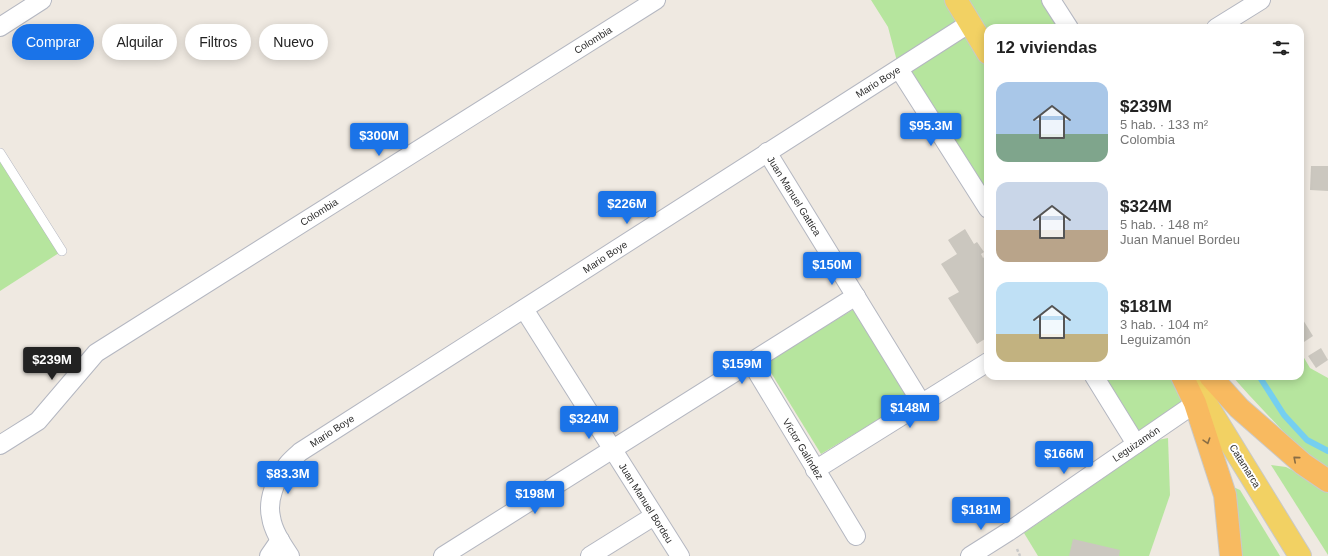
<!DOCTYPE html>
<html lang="es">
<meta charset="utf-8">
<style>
:root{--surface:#fff;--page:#f2f2f2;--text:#222;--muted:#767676;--accent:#1a73e8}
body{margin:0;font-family:Helvetica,sans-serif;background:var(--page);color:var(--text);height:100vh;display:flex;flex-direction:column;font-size:15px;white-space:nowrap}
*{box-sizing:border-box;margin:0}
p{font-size:13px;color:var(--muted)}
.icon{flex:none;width:22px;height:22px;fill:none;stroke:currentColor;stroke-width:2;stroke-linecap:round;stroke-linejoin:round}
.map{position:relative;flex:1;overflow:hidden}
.sheet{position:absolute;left:984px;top:24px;width:320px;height:356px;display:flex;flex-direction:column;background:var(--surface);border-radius:12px;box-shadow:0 2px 10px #0003}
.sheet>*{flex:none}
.top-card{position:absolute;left:12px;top:24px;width:380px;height:36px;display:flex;gap:8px}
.price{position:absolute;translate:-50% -34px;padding:0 9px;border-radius:4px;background:var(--accent);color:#fff;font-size:13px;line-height:26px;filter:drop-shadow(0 1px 2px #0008)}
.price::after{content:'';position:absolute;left:50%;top:24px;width:12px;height:9px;margin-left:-6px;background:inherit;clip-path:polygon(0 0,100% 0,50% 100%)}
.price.current{background:#222;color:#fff}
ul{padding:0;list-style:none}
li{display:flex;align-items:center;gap:12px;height:100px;padding:0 12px}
li span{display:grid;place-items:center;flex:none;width:112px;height:80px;border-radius:12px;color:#555}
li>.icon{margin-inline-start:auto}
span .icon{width:48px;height:48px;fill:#fffc;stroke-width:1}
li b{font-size:17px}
h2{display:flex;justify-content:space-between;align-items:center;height:48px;padding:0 12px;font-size:17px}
.tag{padding:0 14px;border-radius:18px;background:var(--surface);box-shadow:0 2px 10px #0003;font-size:14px;line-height:36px}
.tag.current{background:var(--accent);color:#fff}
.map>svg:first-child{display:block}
</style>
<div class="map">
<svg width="1328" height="556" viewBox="0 0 1328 556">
<rect width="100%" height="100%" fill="#efe9e1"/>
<g fill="#b6e59e">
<path d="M871,0H1051L1069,28H988V209L899,69L888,27Z"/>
<path d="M0,153L62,251L0,291Z"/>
<path d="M854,309L909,401L821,454L765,363Z"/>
<path d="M1300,351L1310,368L1328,378V472L1311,461L1249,395L1232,376H1300Z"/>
<path d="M1094,376H1182L1195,403L1136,444Z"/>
<path d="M1168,438L1170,495L1149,556H1038L1024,533L1158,440Z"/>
<path d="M1271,465L1286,467L1311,480L1328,493V555Z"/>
<path d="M1231,486L1240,490L1280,556H1241Z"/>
</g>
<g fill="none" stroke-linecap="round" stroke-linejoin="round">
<path stroke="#75cff0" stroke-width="6" d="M1259,376L1284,415L1307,440L1328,451"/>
</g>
<g fill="#cbc7bf">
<path d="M1311,166H1328V191L1310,190Z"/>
<path d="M965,229L974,244L977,242L984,252L981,254L983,258L986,256L988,260V337L977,344L948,298L959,292L941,264L957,254L948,240Z"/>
<path d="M1300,315L1313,336L1301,344L1300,342Z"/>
<path d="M1321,348L1328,360L1316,368L1308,356Z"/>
<path d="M1073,539L1120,550L1119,556H1069Z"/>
</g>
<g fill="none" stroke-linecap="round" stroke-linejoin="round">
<defs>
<path id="service" d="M0,153L62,251"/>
<g id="minor">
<path d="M1051,0L1069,28"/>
<path d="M0,27L42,0"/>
<path d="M1216,28L1261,0"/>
<path d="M899,69L988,209"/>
<path d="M767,152L922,404"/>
<path d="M524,309L680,556"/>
<path d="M751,362L856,536"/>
<path d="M1094,376L1136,444"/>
<path d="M0,445L38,421L96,353L656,0"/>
<path d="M815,470L988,362"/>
<path d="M269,556L280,540"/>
<path d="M290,556C282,544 273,531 271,517C267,500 276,478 287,465C291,460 296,456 300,452L970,23"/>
<path d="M443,556L856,296"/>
<path d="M590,556L654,516"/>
<path d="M970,556L1008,532L1203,398"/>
</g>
<g id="primary">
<path d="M956,0L988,53"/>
<path d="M1191,379L1300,556"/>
</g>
<g id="trunk">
<path d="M1182,376L1195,403L1225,495L1231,556"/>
<path d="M1210,376L1239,408L1303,464L1328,481"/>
</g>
</defs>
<use href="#service" stroke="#b4b7c1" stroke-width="10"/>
<use href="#minor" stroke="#b4b7c1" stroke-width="20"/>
<use href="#primary" stroke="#c9c9c9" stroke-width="24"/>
<use href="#trunk" stroke="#c9c9c9" stroke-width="24"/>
<path stroke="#c9c9c9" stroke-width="2.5" stroke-dasharray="3 2" stroke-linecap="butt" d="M1017,549L1020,556"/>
<use href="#service" stroke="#fff" stroke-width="9"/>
<use href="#minor" stroke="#fff" stroke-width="18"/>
<use href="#primary" stroke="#f2d163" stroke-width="22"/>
<use href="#trunk" stroke="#f8ba60" stroke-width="22"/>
</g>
<defs><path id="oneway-chevron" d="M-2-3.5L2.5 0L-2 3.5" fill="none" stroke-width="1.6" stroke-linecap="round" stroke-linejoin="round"/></defs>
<g stroke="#896d44">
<use href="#oneway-chevron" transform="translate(1207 441) rotate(72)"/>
<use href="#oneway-chevron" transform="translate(1296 459) rotate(-139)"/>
</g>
<g text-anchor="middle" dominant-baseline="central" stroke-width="4" stroke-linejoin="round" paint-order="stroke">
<g font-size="10" fill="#2e2e2e" stroke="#fff">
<text transform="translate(593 40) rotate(-32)">Colombia</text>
<text transform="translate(878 82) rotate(-32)">Mario Boye</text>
<text transform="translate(794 196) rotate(58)">Juan Manuel Gattica</text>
<text transform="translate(319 212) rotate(-32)">Colombia</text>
<text transform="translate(605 257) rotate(-33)">Mario Boye</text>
<text transform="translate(332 431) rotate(-33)">Mario Boye</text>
<text transform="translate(1136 444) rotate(-34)">Leguizamón</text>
<text transform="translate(803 449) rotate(59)">Víctor Galíndez</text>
<text transform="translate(1245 466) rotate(58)">Catamarca</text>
<text transform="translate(646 503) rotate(58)">Juan Manuel Bordeu</text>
</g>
</g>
</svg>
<b class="price" style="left:931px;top:147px">$95.3M</b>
<b class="price" style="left:379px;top:157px">$300M</b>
<b class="price" style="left:627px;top:225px">$226M</b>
<b class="price" style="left:832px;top:286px">$150M</b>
<b class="price current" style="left:52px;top:381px">$239M</b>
<b class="price" style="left:742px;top:385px">$159M</b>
<b class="price" style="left:910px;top:429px">$148M</b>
<b class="price" style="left:589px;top:440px">$324M</b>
<b class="price" style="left:1064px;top:475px">$166M</b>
<b class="price" style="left:288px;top:495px">$83.3M</b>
<b class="price" style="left:535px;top:515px">$198M</b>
<b class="price" style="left:981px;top:531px">$181M</b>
<div class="top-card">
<a class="tag current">Comprar</a>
<a class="tag">Alquilar</a>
<a class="tag">Filtros</a>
<a class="tag">Nuevo</a>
</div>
<section class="sheet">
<h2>12 viviendas<svg class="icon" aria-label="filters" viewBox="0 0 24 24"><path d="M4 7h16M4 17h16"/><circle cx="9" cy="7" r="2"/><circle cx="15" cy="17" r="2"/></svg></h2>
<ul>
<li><span style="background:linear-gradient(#a9c7e8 65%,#7fa58c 0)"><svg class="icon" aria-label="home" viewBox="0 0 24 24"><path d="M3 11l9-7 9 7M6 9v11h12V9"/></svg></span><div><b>$239M</b><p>5 hab. · 133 m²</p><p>Colombia</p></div></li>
<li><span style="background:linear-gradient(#c9d6e8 60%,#b9a48a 0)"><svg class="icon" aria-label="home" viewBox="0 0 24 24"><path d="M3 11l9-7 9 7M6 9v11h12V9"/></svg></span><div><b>$324M</b><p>5 hab. · 148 m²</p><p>Juan Manuel Bordeu</p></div></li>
<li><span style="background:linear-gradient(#bfe0f5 65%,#c2b280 0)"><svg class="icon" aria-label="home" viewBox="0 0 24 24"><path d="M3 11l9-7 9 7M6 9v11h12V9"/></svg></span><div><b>$181M</b><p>3 hab. · 104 m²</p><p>Leguizamón</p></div></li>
</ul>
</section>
</div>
